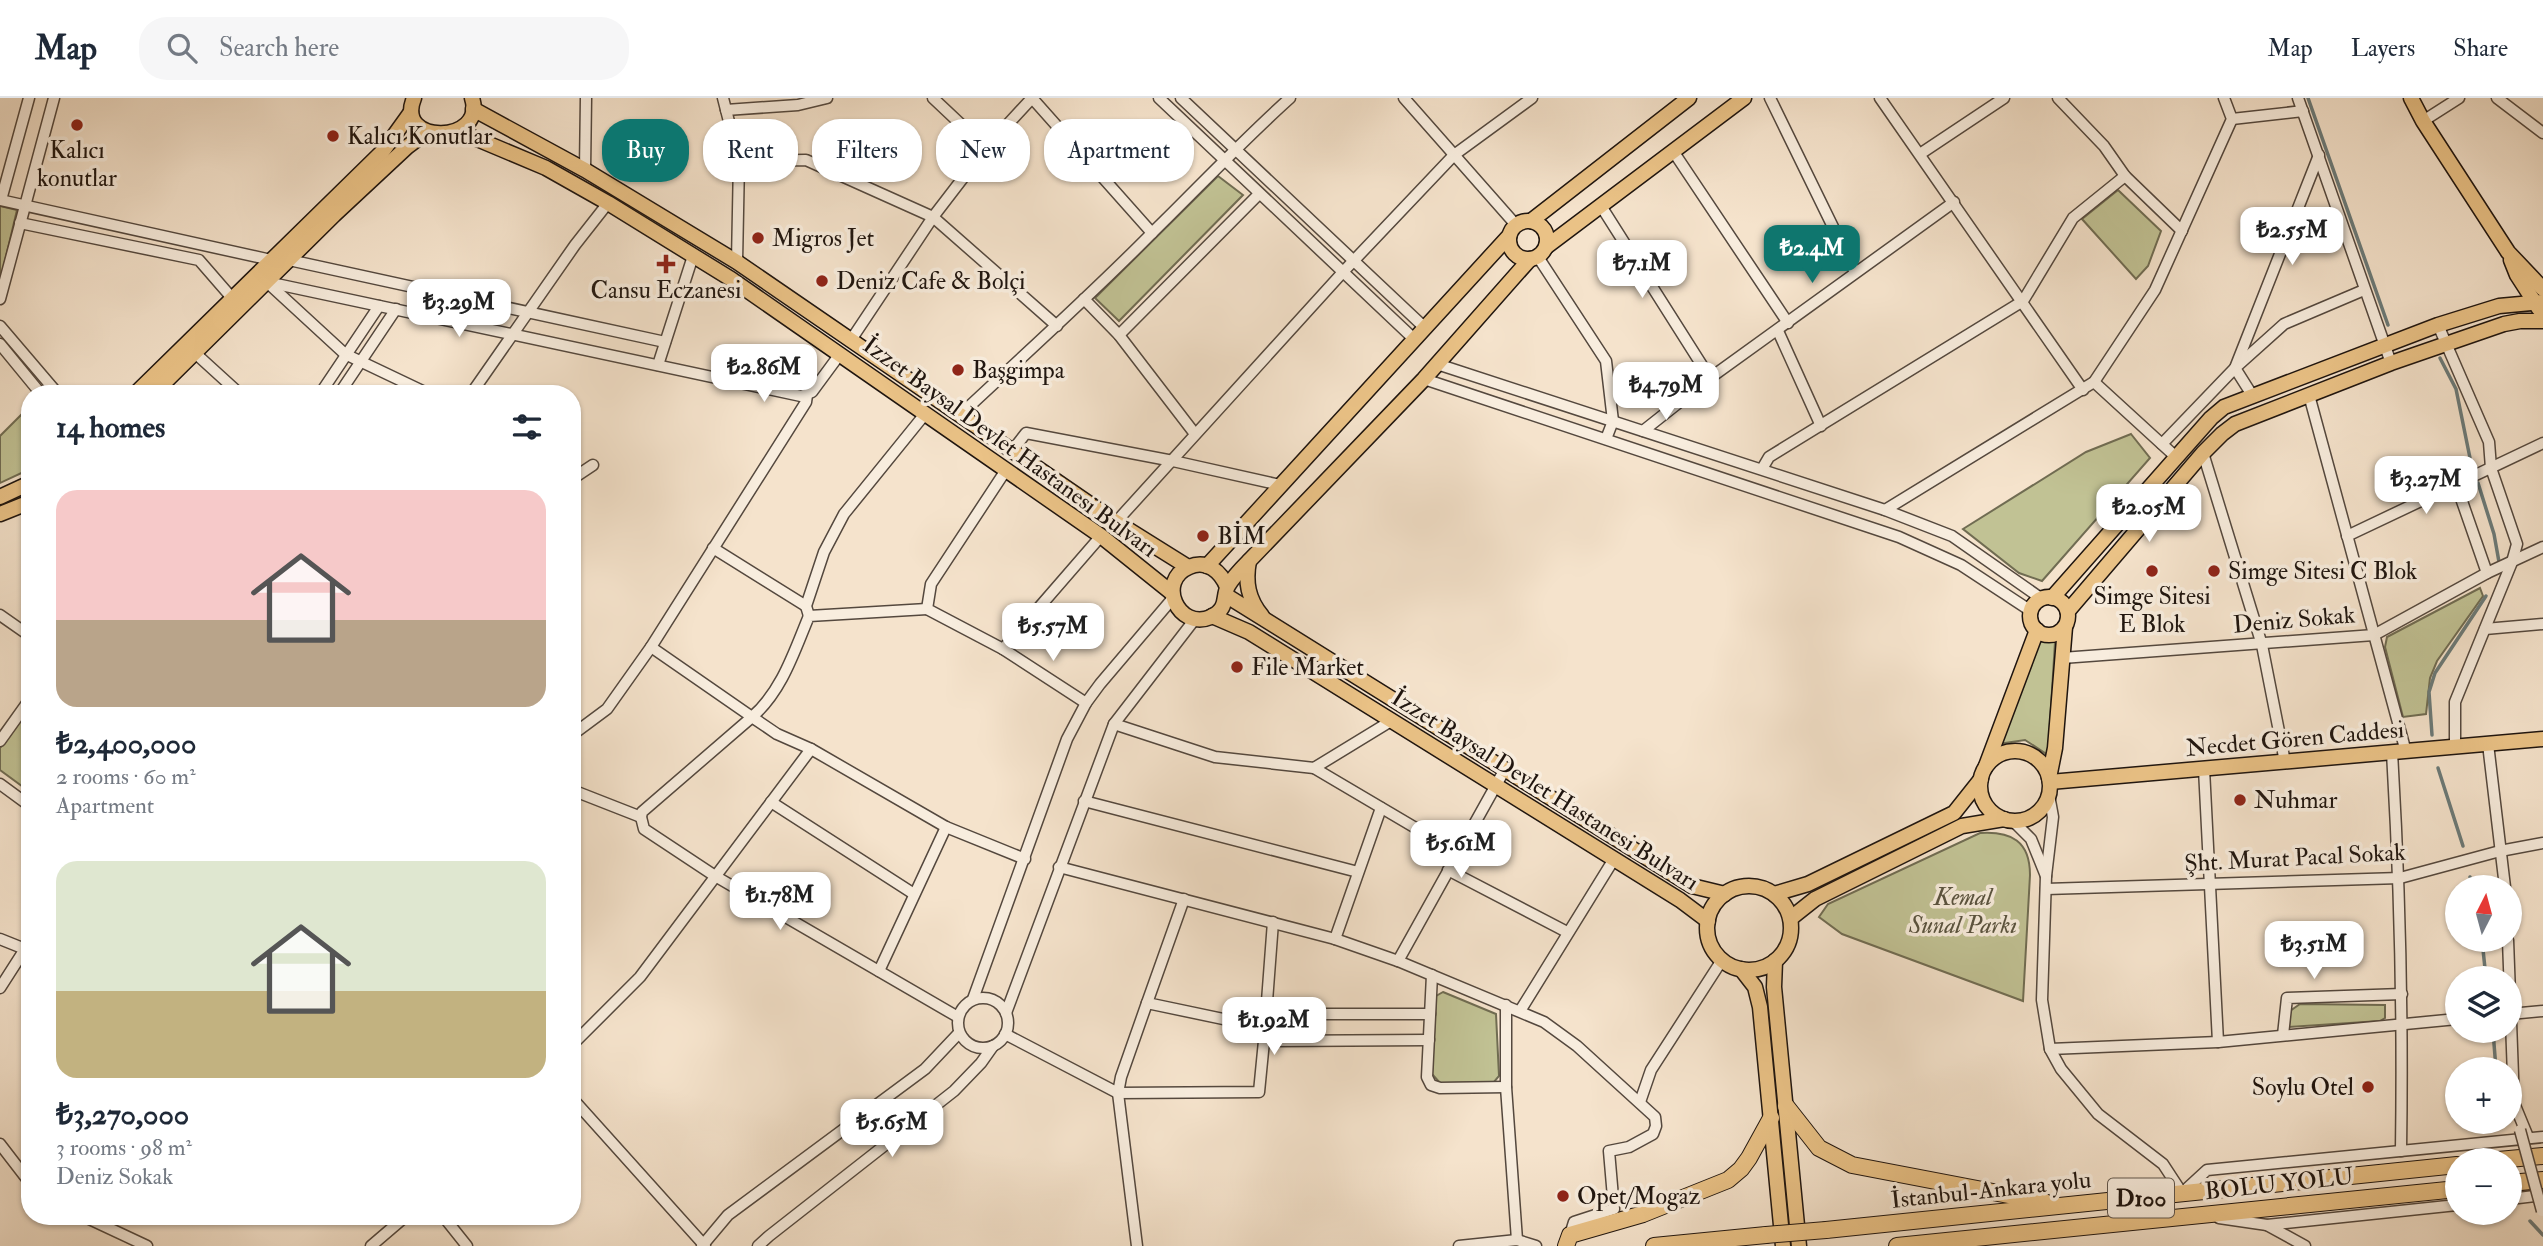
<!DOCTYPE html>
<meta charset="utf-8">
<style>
:root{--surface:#fff;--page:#f6f6f7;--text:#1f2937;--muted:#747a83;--line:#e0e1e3;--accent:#0f766e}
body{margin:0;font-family:"IM FELL Double Pica",serif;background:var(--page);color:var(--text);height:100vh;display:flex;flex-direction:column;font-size:26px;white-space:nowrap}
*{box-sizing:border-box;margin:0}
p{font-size:23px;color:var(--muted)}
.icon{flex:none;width:38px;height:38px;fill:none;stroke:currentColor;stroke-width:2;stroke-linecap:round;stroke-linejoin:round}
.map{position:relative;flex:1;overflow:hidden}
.panel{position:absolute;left:21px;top:287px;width:560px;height:840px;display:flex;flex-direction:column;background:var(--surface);border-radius:28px;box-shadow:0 2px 5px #0004}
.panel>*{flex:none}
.banner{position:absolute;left:602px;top:21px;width:665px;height:63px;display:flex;gap:14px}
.needle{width:46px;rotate:6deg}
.controls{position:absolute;left:2445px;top:777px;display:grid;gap:14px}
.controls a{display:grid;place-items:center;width:77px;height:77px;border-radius:50%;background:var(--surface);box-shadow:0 2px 5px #0004;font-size:35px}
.price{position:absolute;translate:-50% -60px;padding:0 16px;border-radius:14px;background:#fff;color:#222;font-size:23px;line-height:46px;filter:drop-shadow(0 2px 4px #0008)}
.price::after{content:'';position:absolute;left:50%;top:42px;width:21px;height:16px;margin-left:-10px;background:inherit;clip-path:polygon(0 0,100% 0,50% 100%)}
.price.selected{background:var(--accent);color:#fff}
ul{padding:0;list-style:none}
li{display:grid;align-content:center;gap:14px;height:371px;padding:0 35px}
li span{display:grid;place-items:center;height:217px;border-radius:21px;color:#555}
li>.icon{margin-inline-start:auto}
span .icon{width:126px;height:126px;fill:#fffc;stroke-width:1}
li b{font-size:30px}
h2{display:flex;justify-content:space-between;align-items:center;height:84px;padding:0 35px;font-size:30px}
.pill{padding:0 24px;border-radius:28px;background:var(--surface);box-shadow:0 2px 5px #0004;font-size:24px;line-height:63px}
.pill.selected{background:var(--accent);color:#fff}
header{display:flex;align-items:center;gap:42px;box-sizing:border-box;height:98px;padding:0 35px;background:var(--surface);border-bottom:2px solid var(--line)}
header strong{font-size:33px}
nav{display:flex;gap:38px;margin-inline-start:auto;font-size:24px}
.search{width:490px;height:63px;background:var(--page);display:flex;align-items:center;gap:18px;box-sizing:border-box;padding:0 24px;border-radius:28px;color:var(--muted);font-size:26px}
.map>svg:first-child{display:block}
</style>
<header>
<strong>Map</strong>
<div class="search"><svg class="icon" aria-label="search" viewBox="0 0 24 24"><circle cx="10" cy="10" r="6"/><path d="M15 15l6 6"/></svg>Search here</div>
<nav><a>Map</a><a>Layers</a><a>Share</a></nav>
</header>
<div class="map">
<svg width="2543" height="1148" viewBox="0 0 2543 1148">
<rect width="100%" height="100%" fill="#f5e3cc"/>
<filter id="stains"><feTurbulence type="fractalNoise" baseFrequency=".00286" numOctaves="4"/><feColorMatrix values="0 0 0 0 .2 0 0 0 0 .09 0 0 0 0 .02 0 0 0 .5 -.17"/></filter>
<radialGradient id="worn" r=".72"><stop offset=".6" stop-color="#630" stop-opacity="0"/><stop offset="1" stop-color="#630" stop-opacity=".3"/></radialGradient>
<g fill="#c1c294" stroke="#706c52" stroke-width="2">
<path d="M1218,78L1243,97L1119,223L1095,200Z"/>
<path d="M2118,92L2161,133L2148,168L2136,181L2082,121Z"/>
<path d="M0,108L17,112L0,184Z"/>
<path d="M30,308V371L0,385V338Z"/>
<path d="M2131,336L2150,360L2042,483L2019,475L1963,431L2086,354Z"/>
<path d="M2480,490L2483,498L2437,563L2430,580L2426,616L2403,619L2385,549L2387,539Z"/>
<path d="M2040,542L2055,544L2048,657L2025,642L1998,646Z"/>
<path d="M30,608V694L0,672V650Z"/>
<path d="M1980,735C2011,733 2030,743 2030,777L2023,903L1842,836L1819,819L1828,806Z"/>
<path d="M1443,894L1496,916L1499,978L1494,984L1440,985L1432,976L1436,898Z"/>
<path d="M2300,906L2385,907V920L2380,923L2289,929L2290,913Z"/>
</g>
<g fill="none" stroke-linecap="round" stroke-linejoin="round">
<g stroke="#6b7a78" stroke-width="3.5">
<path d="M2308,0L2388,227"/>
<path d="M2440,260L2456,291L2470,360"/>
<path d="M2478,385L2494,436L2499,464"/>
<path d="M2432,637L2429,594L2435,575L2486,498"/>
<path d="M2438,670L2463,748"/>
<path d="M2470,779L2473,789"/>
<path d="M2482,842L2486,880"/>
<path d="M2493,933L2496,971"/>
<path d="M2530,1123L2543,1137"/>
</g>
<defs>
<g id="minor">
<path d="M723,0L739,63L737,164"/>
<path d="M933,0L986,50"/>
<path d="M1032,0L1152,135"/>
<path d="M1159,0L1414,241"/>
<path d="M1181,0L1424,229"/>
<path d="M1404,0L1516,127"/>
<path d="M1770,0L1855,174"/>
<path d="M1880,0L2083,292"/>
<path d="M2058,0L2104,48L2125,78L2182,133"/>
<path d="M2298,0L2391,265"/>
<path d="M2497,0L2543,35"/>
<path d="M726,12L798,7L827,0"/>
<path d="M2232,21L2303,13"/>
<path d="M2423,23L2459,0"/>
<path d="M1673,53L1788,225"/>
<path d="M1920,56L2004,0"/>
<path d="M739,63L806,62L933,119L1057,228"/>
<path d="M585,72L586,0"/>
<path d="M0,102L271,162"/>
<path d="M1,102L29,0"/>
<path d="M1601,108L1710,280"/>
<path d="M20,125L199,162L232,200"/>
<path d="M1538,159L1606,263L1613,323L1606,341"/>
<path d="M289,162L665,244"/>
<path d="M267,184L801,298L812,294L840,256"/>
<path d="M269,186L345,256L429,296"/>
<path d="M0,201L54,0"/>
<path d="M1084,201L1119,237L1195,336"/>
<path d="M2438,227L2489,344L2491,370L2517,446L2512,464L2455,604V649"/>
<path d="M0,228L58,296"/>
<path d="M1778,233L1821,328"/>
<path d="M1119,237L1259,96"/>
<path d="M851,242L933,119L986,50L1032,0"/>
<path d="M0,246L41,296"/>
<path d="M195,255L240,296"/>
<path d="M1437,266L1885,412L1952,438L2042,501"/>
<path d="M658,267L693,158"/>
<path d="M1424,281L1899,439L1961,467L2031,513"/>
<path d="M2094,284L2176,359"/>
<path d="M320,296L379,208"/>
<path d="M339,296L396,211"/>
<path d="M471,296L575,147L608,105"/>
<path d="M2252,297L2235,270L2284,226L2364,192"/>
<path d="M2309,297L2406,654"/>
<path d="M960,317C1025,256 1091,197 1153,134C1199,89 1242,43 1290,0"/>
<path d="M1643,333L1710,280L1954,104"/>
<path d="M2162,346L2235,270L2319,57"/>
<path d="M1012,353L1026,335L1173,363L1280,387"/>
<path d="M2203,355L2262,547L2285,664"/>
<path d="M1762,371L1769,359L2023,203L2073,120L2125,78"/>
<path d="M1006,372L931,486L927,511L1003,551L1101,438"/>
<path d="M572,381L593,367"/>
<path d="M2456,386L2487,475"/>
<path d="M1885,412L2094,284L2155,192L2232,21L2224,0"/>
<path d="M1116,424L1343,174L1454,57L1532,0"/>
<path d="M2347,438L2543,345"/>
<path d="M713,450L806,508"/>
<path d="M0,517L30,538"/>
<path d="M809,518L806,508L824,454L844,416L925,316"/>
<path d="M2485,531L2543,526"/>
<path d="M651,549L752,619C782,593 794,554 809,518L927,511"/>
<path d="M1003,551L1086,605"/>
<path d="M2062,560L2374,537L2487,475L2543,449"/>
<path d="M1114,626L1215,659L1314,670L1391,623"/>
<path d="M572,637L607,611L651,549L806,304L807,297"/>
<path d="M0,643L30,601"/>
<path d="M2488,646L2505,789"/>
<path d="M2392,655C2400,788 2403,920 2401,1053"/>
<path d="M1314,670L1458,755"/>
<path d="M2204,671L2218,944"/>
<path d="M0,686L30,708"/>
<path d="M572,692L641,719"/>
<path d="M2049,697L2053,719L2046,778L2042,902L2050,951L2061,971L2098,1016L2163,1066L2182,1095L2207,1072L2543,1039"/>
<path d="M1084,703L1358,774"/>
<path d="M771,704L914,796"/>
<path d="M2013,723L2031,741L2046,778"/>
<path d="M1059,769L1335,841L1398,863L1544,924L1577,948L1655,1019L1656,1028L1653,1036L1629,1049L1609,1053L1614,1111L1574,1124L1570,1137"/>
<path d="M1448,772L1567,834"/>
<path d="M2046,791L2400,780L2500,753L2543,745"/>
<path d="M1184,801L1147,905L1266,930"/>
<path d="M1273,824L1264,943L1429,942"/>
<path d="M0,841L25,851"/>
<path d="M1335,841L1381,710"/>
<path d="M2508,842L2514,1005L2528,1039"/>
<path d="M1398,863L1505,671"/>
<path d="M879,873L946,729"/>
<path d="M1432,877L1427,979L1431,987L1440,990L1506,989"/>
<path d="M0,890L25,851L30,852"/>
<circle cx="983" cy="925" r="25"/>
<path d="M973,901L1067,641L1086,605L1100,586L1173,500"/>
<path d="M1506,907V989L1517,1142"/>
<path d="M1520,913L1614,761"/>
<path d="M1006,915L1114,626L1195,521"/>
<path d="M1268,916H1430"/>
<path d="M2510,916L2543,913"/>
<path d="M958,919L715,778L644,731L641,719L642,714L752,619L777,636L811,651L946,729L1025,761"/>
<path d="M1005,936L1118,995L1121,979L1147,905"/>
<path d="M2283,937L2287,900L2402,896"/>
<path d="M572,947L640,879L811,651"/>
<path d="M2050,951L2218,944L2457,921"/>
<path d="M572,1000L705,1148"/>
<path d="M1640,1004L1651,972L1722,862"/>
<path d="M0,1046L30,1085"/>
<path d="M2510,1101L2543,1097"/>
<path d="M83,1118L147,1148"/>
<path d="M443,1118L467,1148"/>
<path d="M2219,1120L2267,1127L2457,1107"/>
<path d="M2267,1127L2305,1148"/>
<path d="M371,1148L406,1118"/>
<path d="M702,1148L728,1117L925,971L959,935"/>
<path d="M758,1148L769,1138L954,993L981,965L993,948"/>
<path d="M1137,1148L1118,995L1259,994L1264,943"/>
<path d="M1459,1148L1517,1142L1536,1148"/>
</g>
<g id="major">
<path d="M414,0C394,48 487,46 472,0"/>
<path d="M2411,0L2423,23L2508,154L2543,191"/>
<path d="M473,11L585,72L737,164L1116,424L1188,469"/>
<path d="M458,33L546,70L608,105L731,181L1101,438L1172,495"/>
<circle cx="1528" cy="142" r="19"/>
<path d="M1531,123L1689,0"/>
<path d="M1546,149L1744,0"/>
<path d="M2511,162L2517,177L2539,211"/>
<path d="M135,296L383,53L411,14"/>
<path d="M153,296L334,117L407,49L427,34"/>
<path d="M0,399L30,385"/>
<path d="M0,416L30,404"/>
<path d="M1249,463C1245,484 1248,501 1262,518"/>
<path d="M1207,468L1509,138"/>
<path d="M1227,489C1221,474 1207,461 1189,469C1156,483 1178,533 1211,519C1229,510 1222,499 1228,488C1233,479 1242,470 1249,463L1424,281L1530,161"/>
<path d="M1227,498L1692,788L1725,796"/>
<circle cx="2049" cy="518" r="19"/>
<path d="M2052,500L2211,320L2224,309L2438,227L2499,208L2543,204"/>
<path d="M2068,513L2203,355L2222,336L2235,326L2391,265L2504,226L2520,223H2543"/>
<path d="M1212,518L1249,534L1680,802L1708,823"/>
<circle cx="2015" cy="688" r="35"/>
<path d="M1986,668L2037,532"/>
<path d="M2049,680L2055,650L2065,529"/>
<path d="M2050,684L2543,641"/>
<circle cx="1749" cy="830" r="42"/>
<path d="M1774,796L1808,786L1954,715L1981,681"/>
<path d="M1791,820L1815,801L1962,728L2004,721"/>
<path d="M1775,863L1774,889L1799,1148"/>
<path d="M1741,871L1755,889L1760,909L1783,1148"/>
</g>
<g id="highway">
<path d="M1786,1008L1819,1050L1852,1067L2045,1104"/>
<path d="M2498,1062L2543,1058"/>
<path d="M2510,1085L2543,1082"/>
<path d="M1826,1132L2457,1067"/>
<path d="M1566,1148L1570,1137L1643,1116L1728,1082L1741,1071L1749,1060L1771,1020"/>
<path d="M1654,1148L1766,1137"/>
<path d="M1897,1148L2457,1091"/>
</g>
</defs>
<use href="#minor" stroke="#54483e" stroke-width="13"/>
<use href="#major" stroke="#1f150f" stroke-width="17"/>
<use href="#highway" stroke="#1f150f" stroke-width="18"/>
<use href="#minor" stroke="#f8edde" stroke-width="10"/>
<use href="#major" stroke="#eac286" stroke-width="14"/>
<use href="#highway" stroke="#eac286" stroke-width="16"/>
<defs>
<path id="minor-bridge" d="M2520,1032L2542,1113"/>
<path id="highway-bridge" d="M1766,1137L1826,1132"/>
</defs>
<use href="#minor-bridge" stroke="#54483e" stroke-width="13" stroke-linecap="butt"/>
<use href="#highway-bridge" stroke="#1f150f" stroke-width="18" stroke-linecap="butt"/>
<use href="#minor-bridge" stroke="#f8edde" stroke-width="10"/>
<use href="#highway-bridge" stroke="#eac286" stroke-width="16"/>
</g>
<g fill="#8f2418" stroke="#f8edde" stroke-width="2.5">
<circle cx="77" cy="27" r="7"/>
<circle cx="333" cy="38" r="7"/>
<circle cx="758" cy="140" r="7"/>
<path d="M662.5 155.5h7v7h7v7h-7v7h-7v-7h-7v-7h7z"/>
<circle cx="822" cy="183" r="7"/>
<circle cx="958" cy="272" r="7"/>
<circle cx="1203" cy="438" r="7"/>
<circle cx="2152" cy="473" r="7"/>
<circle cx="2214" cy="473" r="7"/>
<circle cx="1237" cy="569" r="7"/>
<circle cx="2240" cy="702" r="7"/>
<circle cx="2368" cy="989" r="7"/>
<circle cx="1563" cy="1098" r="7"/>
</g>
<g text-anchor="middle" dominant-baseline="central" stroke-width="7" stroke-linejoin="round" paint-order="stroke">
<rect fill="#f8edde" stroke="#60564d" stroke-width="2" x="2108" y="1080.5" width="66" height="39" rx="5"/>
<g font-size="23" font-weight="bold" fill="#1f150f">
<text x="2141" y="1100">D100</text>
</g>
<g font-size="24" fill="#1f150f" stroke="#f8edde" text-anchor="start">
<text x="347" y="38">Kalıcı Konutlar</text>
<text x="77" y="52" text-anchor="middle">Kalıcı<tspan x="77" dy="28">konutlar</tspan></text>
<text x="772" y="140">Migros Jet</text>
<text x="836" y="183">Deniz Cafe &amp; Bolçi</text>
<text x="666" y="192" text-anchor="middle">Cansu Eczanesi</text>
<text x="972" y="272">Başgimpa</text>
<text x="1217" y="438">BİM</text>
<text x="2228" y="473">Simge Sitesi C Blok</text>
<text x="2152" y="498" text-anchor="middle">Simge Sitesi<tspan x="2152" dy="28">E Blok</tspan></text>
<text x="1251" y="569">File Market</text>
<text x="2254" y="702">Nuhmar</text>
<text x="2354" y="989" text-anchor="end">Soylu Otel</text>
<text x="1577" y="1098">Opet/Mogaz</text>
</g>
<g font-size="24" fill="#1f150f" stroke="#f8edde">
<text transform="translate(1010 349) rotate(36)">İzzet Baysal Devlet Hastanesi Bulvarı</text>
<text transform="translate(2294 522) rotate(-5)">Deniz Sokak</text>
<text transform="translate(2295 641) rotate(-5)">Necdet Gören Caddesi</text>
<text transform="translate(1545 692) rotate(32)">İzzet Baysal Devlet Hastanesi Bulvarı</text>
<text transform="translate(2295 760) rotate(-3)">Şht. Murat Pacal Sokak</text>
<text transform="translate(2279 1086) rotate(-6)">BOLU YOLU</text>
<text transform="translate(1991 1092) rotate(-6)">İstanbul-Ankara yolu</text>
</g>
<g font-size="24" font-style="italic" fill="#58523e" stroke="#f8edde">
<text x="1963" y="799">Kemal<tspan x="1963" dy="28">Sunal Parkı</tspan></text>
</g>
</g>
<rect width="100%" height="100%" filter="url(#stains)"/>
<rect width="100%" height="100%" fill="url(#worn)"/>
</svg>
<div class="controls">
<a><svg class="needle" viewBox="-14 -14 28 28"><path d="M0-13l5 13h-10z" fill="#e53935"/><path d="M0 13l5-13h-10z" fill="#747a83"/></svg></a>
<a><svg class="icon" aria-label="layers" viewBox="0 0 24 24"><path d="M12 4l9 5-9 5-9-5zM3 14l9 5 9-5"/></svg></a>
<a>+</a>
<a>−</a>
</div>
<b class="price" style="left:2292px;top:169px">₺2.55M</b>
<b class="price selected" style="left:1812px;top:187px">₺2.4M</b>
<b class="price" style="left:1642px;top:202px">₺7.1M</b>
<b class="price" style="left:459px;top:241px">₺3.29M</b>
<b class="price" style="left:764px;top:306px">₺2.86M</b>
<b class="price" style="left:1666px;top:324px">₺4.79M</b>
<b class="price" style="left:2426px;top:418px">₺3.27M</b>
<b class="price" style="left:2149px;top:446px">₺2.05M</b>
<b class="price" style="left:1053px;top:565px">₺5.57M</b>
<b class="price" style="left:1461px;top:782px">₺5.61M</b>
<b class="price" style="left:780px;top:834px">₺1.78M</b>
<b class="price" style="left:2314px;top:883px">₺3.51M</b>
<b class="price" style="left:1274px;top:959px">₺1.92M</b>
<b class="price" style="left:892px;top:1061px">₺5.65M</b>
<div class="banner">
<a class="pill selected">Buy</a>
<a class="pill">Rent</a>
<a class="pill">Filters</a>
<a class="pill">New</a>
<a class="pill">Apartment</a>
</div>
<section class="panel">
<h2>14 homes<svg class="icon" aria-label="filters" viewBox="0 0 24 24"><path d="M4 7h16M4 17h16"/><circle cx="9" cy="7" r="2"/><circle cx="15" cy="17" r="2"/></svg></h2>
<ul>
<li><span style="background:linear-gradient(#f6c9c9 60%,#b9a48a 0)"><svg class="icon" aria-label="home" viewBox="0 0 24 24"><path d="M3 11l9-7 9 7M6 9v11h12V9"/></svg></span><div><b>₺2,400,000</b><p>2 rooms · 60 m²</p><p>Apartment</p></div></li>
<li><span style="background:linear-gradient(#dfe7d0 60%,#c2b280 0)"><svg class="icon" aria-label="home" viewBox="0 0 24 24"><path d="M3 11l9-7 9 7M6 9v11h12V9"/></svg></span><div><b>₺3,270,000</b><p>3 rooms · 98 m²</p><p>Deniz Sokak</p></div></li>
</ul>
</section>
</div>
